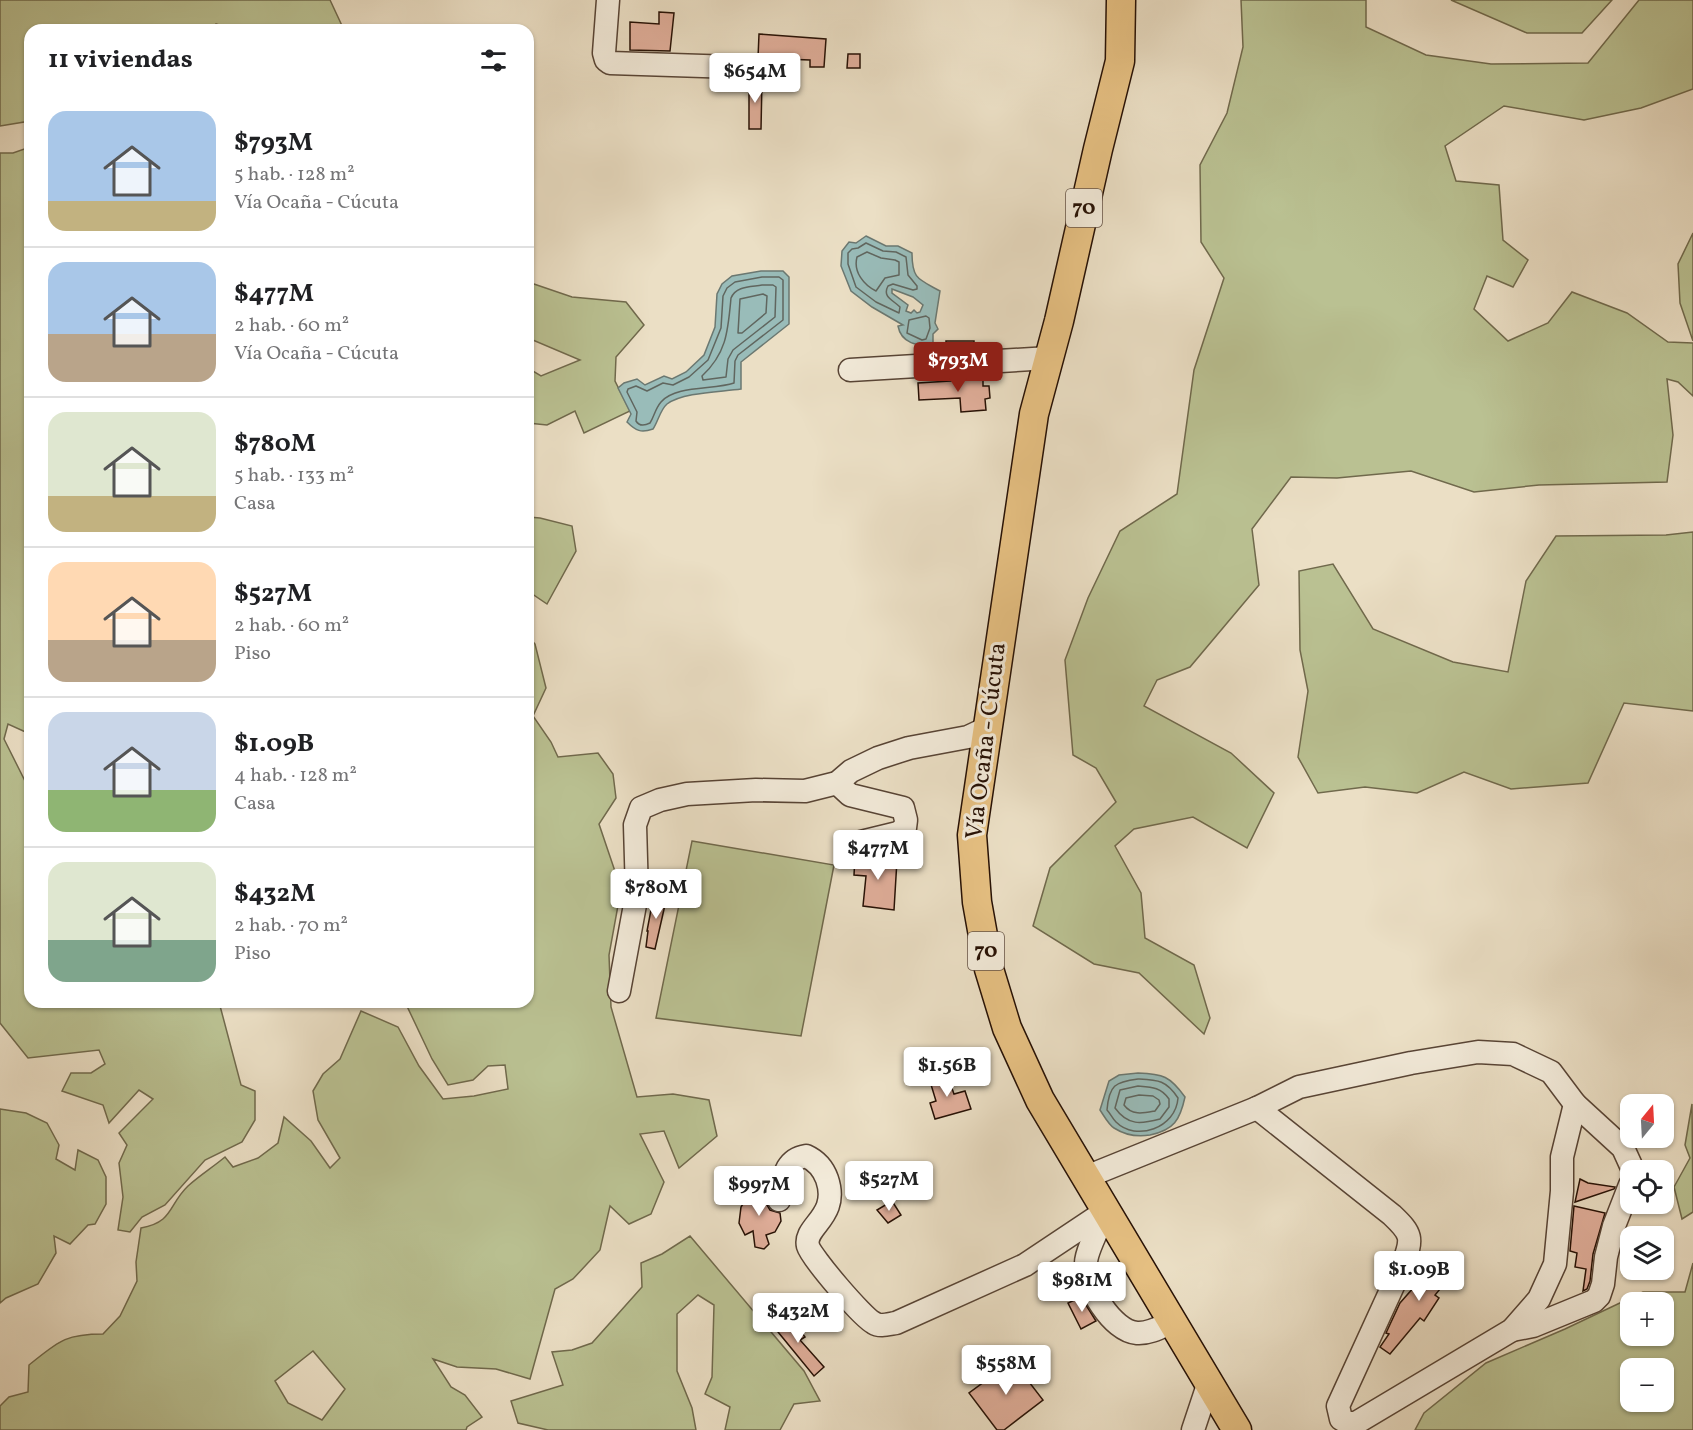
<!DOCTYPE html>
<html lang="es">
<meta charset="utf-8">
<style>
:root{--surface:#fff;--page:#f2f2f2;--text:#202124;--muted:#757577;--line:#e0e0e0;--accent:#8f2418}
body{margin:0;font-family:Vollkorn,serif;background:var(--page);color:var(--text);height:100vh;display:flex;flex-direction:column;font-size:22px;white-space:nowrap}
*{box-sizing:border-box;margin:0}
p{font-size:20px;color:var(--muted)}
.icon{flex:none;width:33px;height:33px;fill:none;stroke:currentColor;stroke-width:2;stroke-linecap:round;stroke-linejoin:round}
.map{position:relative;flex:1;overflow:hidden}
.drawer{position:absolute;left:24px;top:24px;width:510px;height:984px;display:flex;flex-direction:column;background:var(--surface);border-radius:18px;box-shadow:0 2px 4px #0004}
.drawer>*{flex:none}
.needle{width:39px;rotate:18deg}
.fabs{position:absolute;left:1620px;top:1094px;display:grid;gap:12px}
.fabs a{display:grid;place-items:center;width:54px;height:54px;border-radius:12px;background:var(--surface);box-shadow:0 2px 4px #0004;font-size:30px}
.price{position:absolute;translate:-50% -51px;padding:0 14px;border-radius:6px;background:#fff;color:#222;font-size:20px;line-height:39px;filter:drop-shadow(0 2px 3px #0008)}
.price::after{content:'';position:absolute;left:50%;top:36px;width:18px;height:14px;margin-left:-9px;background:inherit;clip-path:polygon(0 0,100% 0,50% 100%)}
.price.active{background:var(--accent);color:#fff}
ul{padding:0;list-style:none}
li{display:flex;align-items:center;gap:18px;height:150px;padding:0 24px}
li+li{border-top:2px solid var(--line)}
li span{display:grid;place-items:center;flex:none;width:168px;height:120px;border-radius:18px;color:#555}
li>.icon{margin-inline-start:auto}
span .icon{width:72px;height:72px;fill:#fffc;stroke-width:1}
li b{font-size:26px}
h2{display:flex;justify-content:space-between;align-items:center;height:72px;padding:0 24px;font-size:26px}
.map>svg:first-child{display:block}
</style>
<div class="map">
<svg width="1693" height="1430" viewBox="0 0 1693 1430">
<rect width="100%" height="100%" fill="#ebdfc5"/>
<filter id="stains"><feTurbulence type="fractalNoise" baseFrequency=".00333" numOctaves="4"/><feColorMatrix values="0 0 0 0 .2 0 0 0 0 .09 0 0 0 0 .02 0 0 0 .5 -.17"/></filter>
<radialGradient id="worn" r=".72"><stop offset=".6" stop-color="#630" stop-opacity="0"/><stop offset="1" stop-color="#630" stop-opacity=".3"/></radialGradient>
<g fill="#bac192" stroke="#70694c" stroke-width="1.5" fill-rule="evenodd">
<path d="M0,0H330L344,30H234L216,24L212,30H30V121L0,126Z"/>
<path d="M1241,0H1366V27L1426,55L1491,64L1588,63L1639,0H1693V89L1641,108L1584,120L1504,106L1445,146L1456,181L1499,185L1503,240L1528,260L1513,287L1487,276L1474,309L1508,341L1548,323L1572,292L1627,313L1668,342L1693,343V396L1678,382L1667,379L1673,435L1667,482L1539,485L1474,492L1411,471L1337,478L1291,477L1252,529L1259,585L1190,667L1157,680L1144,706L1231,753L1274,793L1247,848L1193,817L1134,829L1115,846L1141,893L1145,938L1194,965L1210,1018L1204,1034L1139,973L1094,964L1033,926L1050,868L1116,802L1096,768L1073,755L1065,660L1088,598L1120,531L1177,494L1194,370L1224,278L1201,242L1200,165L1227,113L1243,47Z"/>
<path d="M1451,0H1612L1582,33H1527Z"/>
<path d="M30,147V734L8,724L4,739L30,791V1002H219L241,1085L255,1091V1120L242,1142L205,1160L165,1205L142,1217L130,1232L118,1230L123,1197L119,1163L127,1145L119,1133L153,1099L139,1090L109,1123L103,1105L62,1091L71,1073H91L105,1064L99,1050L28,1058L0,1023V153H13Z"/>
<path d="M1693,233V341L1680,303L1678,264Z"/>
<path d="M531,283L572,297L626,302L644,325L616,357L615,381L630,411L584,433L575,411L547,425L528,423V368L541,376L580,360L528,338V284Z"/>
<path d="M528,517L540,518L572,526L576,551L547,604L528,591Z"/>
<path d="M1693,532V711L1624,703L1588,783L1511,789L1464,772L1417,793L1365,787L1318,793L1298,757L1308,691L1300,650L1299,571L1333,564L1373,629L1453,662L1508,672L1526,581L1556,536L1666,535Z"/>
<path d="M528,636L535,644L546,688L533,716L551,742L558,757L598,753L613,774L616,798L599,824L621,889L609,955L611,1007L637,1097L673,1094L709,1100L717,1136L679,1168L664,1131L640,1134L664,1182L651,1214L629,1224L610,1206L600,1250L573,1279L555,1289L530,1379L496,1369L457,1367L433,1359L451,1387L465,1395L482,1417L467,1427L466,1430H0V1406L9,1397L28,1392L29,1365C58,1342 64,1334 103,1334L120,1316L137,1281L136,1262L141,1228C174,1222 168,1205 188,1186C199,1176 213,1167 225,1157L233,1167L258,1158L278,1143L284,1117L311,1141L330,1168L340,1158L318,1120L313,1091L323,1074L340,1059L361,1011L398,1027L419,1066L443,1099L474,1096L508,1089L505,1065L488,1066L473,1080L448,1085L432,1059L405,1002H528ZM313,1351L345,1389L322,1420L288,1403L275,1381Z"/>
<path d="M692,841L834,865L801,1036L656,1018Z"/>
<path d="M1692,1104L1693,1212L1682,1219L1674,1187L1690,1158L1685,1145Z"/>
<path d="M0,1109L26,1113L47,1123L59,1145L56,1159L75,1170L78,1150L98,1160L106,1177V1204L95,1224L88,1225L70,1244L54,1236L56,1253L38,1284L6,1298L0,1303Z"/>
<path d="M690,1236L804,1371L820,1401L794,1404L780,1430H725L730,1407L705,1394L712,1377L714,1305L698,1295L677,1314V1371L692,1408L696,1430H548L518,1423L511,1401L563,1385L552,1352L572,1350L592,1343L642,1287L641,1263L662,1254Z"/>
<path d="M1693,1263V1430H1415L1424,1413L1486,1363L1565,1329L1643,1292H1685ZM1630,1302H1664V1335H1630ZM1630,1368H1664V1401H1630Z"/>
</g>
<g fill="#99bcb9" stroke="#6b7871" stroke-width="1.5" fill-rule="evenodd">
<path d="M866,236L886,246H898L912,253C912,279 918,279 940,291L935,323L938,329L933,334V345C918,347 901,343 898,326L903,325L872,307L851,291L841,266L842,251L849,242L856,243ZM892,289L913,297L923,305L920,312L917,313L914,310L911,313L906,311L908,305L892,293Z"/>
<path d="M761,271H783L789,277V324L741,362V389C721,392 683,392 667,404C660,410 658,422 653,429C641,433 636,431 627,422L631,414L618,388L624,383L637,379L645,385L664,376L672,379L686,372L704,355L715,327L717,294L722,284L732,276Z"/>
<path d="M1138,1073C1163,1074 1170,1076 1185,1097C1180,1120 1174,1130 1150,1135C1138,1137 1125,1135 1114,1128C1109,1125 1104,1116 1100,1110L1109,1081L1119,1075Z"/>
</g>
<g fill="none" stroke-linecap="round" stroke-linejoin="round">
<g stroke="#60665f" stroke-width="1.5">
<path d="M866,243L883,251L896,252L906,257L908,275L917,286V289L913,290L893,284L888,286C882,297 893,300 900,307L899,313L876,302L856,287L848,264V253L852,249L858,248Z"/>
<path d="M867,252L881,258L895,260L899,262V275L885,278L876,291C864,285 853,272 857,257Z"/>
<path d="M762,277H779L783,280V320L738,355L735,361L734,383C714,390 676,385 661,402C655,409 654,417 650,423C644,426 639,426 636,421L637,412L627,392L628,389L636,386L647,391L663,383L673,385L689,377L708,360L721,328L723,296L727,288L735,282Z"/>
<path d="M762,285H773L776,287L775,317L733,350L728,359L726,377L703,380L702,376C727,353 728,330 731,298C736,286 750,287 762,285Z"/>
<path d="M763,294L767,296L766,313L742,333H738L740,299Z"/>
<path d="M926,316L929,318L930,328L926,339L922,340L907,333L909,320Z"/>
<path d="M1138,1079C1158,1080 1166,1080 1178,1098C1176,1128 1136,1142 1116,1122C1112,1118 1110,1113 1107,1110C1109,1085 1115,1082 1138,1079Z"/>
<path d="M1138,1086C1151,1087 1161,1087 1169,1099V1107L1160,1119C1141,1124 1128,1126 1115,1108L1120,1090Z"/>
<path d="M1139,1095L1153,1096L1159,1100L1160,1104L1155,1111C1144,1113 1132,1116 1124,1105L1126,1098Z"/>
</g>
</g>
<g fill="#e0ae9a" stroke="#271105" stroke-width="1.5">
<path d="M659,12L674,13L670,51L630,50V22L659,24Z"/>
<path d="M759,34L826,39L824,67H810V60L758,58Z"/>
<path d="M848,54H860V68H847Z"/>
<path d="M749,79L762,80L761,129H749Z"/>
<path d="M946,341H974V349L946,351Z"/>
<path d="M983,379V386H989L990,398L985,399L986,410L961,412L960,398L919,400L918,383Z"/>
<path d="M855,857L897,860L894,910L863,906L866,876L854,875Z"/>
<path d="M654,894L667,896L655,949L646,947L648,931H647Z"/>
<path d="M946,1072L954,1094L965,1091L971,1109L935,1119L930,1103L936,1101L929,1078Z"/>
<path d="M770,1179L766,1203L770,1210L780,1213L781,1221L775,1232L766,1235L769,1244L764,1249L755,1247L753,1231L745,1235L739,1223L741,1207L746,1199L761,1187L763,1180Z"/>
<path d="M1580,1179L1588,1183L1615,1187L1614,1189L1575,1202Z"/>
<path d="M892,1201L901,1215L888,1223L877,1210Z"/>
<path d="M1574,1206L1605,1213L1593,1254L1590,1281L1587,1289L1583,1291L1586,1269L1575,1267L1577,1253L1570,1251Z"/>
<path d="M1444,1253L1459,1266L1435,1295L1439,1298L1424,1321L1420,1318L1390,1354L1380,1347L1389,1334L1386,1333L1400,1303Z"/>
<path d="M1081,1297L1096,1321L1081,1329L1068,1303Z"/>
<path d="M789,1315L805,1337L800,1340L824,1367L814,1376L774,1327Z"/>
<path d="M1013,1361L1043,1400L1004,1430H997L969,1393L992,1376L989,1372L1000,1364L1003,1369Z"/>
</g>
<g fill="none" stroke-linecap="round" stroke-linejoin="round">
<defs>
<g id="minor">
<path d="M608,0L604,53L606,60L610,63L734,67"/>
<path d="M850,370L1049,358"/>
<path d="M837,783L850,795L903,808L906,820L905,828L898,833L857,843"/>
<path d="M619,991L637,894L635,825L641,808L660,800L687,794L756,790L805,791L837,783L851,771L878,758L909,748L968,737L987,728"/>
<path d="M1257,1108L1392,1215C1412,1234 1413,1238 1403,1264L1338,1406L1341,1419L1348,1423H1356L1512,1330L1539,1299L1555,1264L1562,1191V1157L1575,1104"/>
<path d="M1086,1177L1257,1108L1299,1087L1411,1063L1478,1052L1513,1054L1551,1072L1575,1104L1623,1148L1633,1170"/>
<path d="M779,1200C784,1180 783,1160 806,1156C817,1161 823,1168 827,1179C840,1217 803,1226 808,1246C811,1257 863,1318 874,1323C880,1327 889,1324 896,1323L1025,1265L1106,1211"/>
<path d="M1106,1211C1101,1223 1086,1251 1086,1263C1085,1286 1112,1331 1137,1333C1149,1334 1161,1327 1172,1322"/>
<path d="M1512,1330L1533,1326L1594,1301L1599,1296L1603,1284L1606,1257L1614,1226L1630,1185"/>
<path d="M1193,1430L1209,1382"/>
</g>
<path id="major" d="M1121,0L1120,61L1098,149L1059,321L1034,414L972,835L977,902L989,969L1007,1028L1040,1100L1237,1430"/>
</defs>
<use href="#minor" stroke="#584435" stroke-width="25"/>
<use href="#major" stroke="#271105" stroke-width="31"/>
<use href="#minor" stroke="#f2ead9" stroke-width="22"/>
<use href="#major" stroke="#e6c082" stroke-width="28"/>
</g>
<g text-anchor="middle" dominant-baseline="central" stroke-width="6" stroke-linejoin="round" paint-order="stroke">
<g fill="#f2ead9" stroke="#645245" stroke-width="1.5">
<rect x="1066" y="189" width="36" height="38" rx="4.5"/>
<rect x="968" y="932" width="36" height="38" rx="4.5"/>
</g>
<g font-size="22" font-weight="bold" fill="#271105">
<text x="1084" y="208">70</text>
<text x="986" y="951">70</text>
</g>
<g font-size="24" fill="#271105" stroke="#f2ead9">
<text transform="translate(987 741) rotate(-83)">Vía Ocaña - Cúcuta</text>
</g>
</g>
<rect width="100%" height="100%" filter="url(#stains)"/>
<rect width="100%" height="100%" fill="url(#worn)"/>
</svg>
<div class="fabs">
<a><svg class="needle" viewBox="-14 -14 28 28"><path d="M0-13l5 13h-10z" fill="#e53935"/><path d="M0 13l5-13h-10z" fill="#757577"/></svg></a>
<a><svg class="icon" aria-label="locate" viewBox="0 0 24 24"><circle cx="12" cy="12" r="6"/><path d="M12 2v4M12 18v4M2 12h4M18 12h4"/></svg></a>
<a><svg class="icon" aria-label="layers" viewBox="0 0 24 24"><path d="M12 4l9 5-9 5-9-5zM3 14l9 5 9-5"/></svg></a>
<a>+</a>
<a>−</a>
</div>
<b class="price" style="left:755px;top:104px">$654M</b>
<b class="price active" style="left:958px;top:393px">$793M</b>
<b class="price" style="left:878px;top:881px">$477M</b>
<b class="price" style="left:656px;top:920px">$780M</b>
<b class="price" style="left:947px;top:1098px">$1.56B</b>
<b class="price" style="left:889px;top:1212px">$527M</b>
<b class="price" style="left:759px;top:1217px">$997M</b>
<b class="price" style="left:1419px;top:1302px">$1.09B</b>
<b class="price" style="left:1082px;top:1313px">$981M</b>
<b class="price" style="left:798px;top:1344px">$432M</b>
<b class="price" style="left:1006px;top:1396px">$558M</b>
<section class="drawer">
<h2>11 viviendas<svg class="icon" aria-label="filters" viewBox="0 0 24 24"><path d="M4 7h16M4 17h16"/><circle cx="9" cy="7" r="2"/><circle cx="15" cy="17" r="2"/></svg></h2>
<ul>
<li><span style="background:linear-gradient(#a9c7e8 75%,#c2b280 0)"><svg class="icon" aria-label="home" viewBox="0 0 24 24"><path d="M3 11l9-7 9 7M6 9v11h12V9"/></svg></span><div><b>$793M</b><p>5 hab. · 128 m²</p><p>Vía Ocaña - Cúcuta</p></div></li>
<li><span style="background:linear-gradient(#a9c7e8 60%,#b9a48a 0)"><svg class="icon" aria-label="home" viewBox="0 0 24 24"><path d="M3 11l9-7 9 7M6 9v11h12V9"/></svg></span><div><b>$477M</b><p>2 hab. · 60 m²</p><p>Vía Ocaña - Cúcuta</p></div></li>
<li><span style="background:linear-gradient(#dfe7d0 70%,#c2b280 0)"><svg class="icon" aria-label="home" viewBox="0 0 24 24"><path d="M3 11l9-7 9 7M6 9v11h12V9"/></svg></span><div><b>$780M</b><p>5 hab. · 133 m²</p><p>Casa</p></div></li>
<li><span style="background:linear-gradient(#ffd9b3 65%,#b9a48a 0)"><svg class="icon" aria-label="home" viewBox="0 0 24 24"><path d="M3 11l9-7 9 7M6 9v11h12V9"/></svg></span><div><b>$527M</b><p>2 hab. · 60 m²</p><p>Piso</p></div></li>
<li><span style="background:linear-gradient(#c9d6e8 65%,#8fb573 0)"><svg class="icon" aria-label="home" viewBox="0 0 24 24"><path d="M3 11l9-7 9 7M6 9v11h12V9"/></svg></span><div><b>$1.09B</b><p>4 hab. · 128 m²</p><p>Casa</p></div></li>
<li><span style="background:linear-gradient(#dfe7d0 65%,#7fa58c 0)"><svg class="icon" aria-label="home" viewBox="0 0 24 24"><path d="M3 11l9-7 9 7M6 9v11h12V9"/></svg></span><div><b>$432M</b><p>2 hab. · 70 m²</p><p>Piso</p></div></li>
</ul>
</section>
</div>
